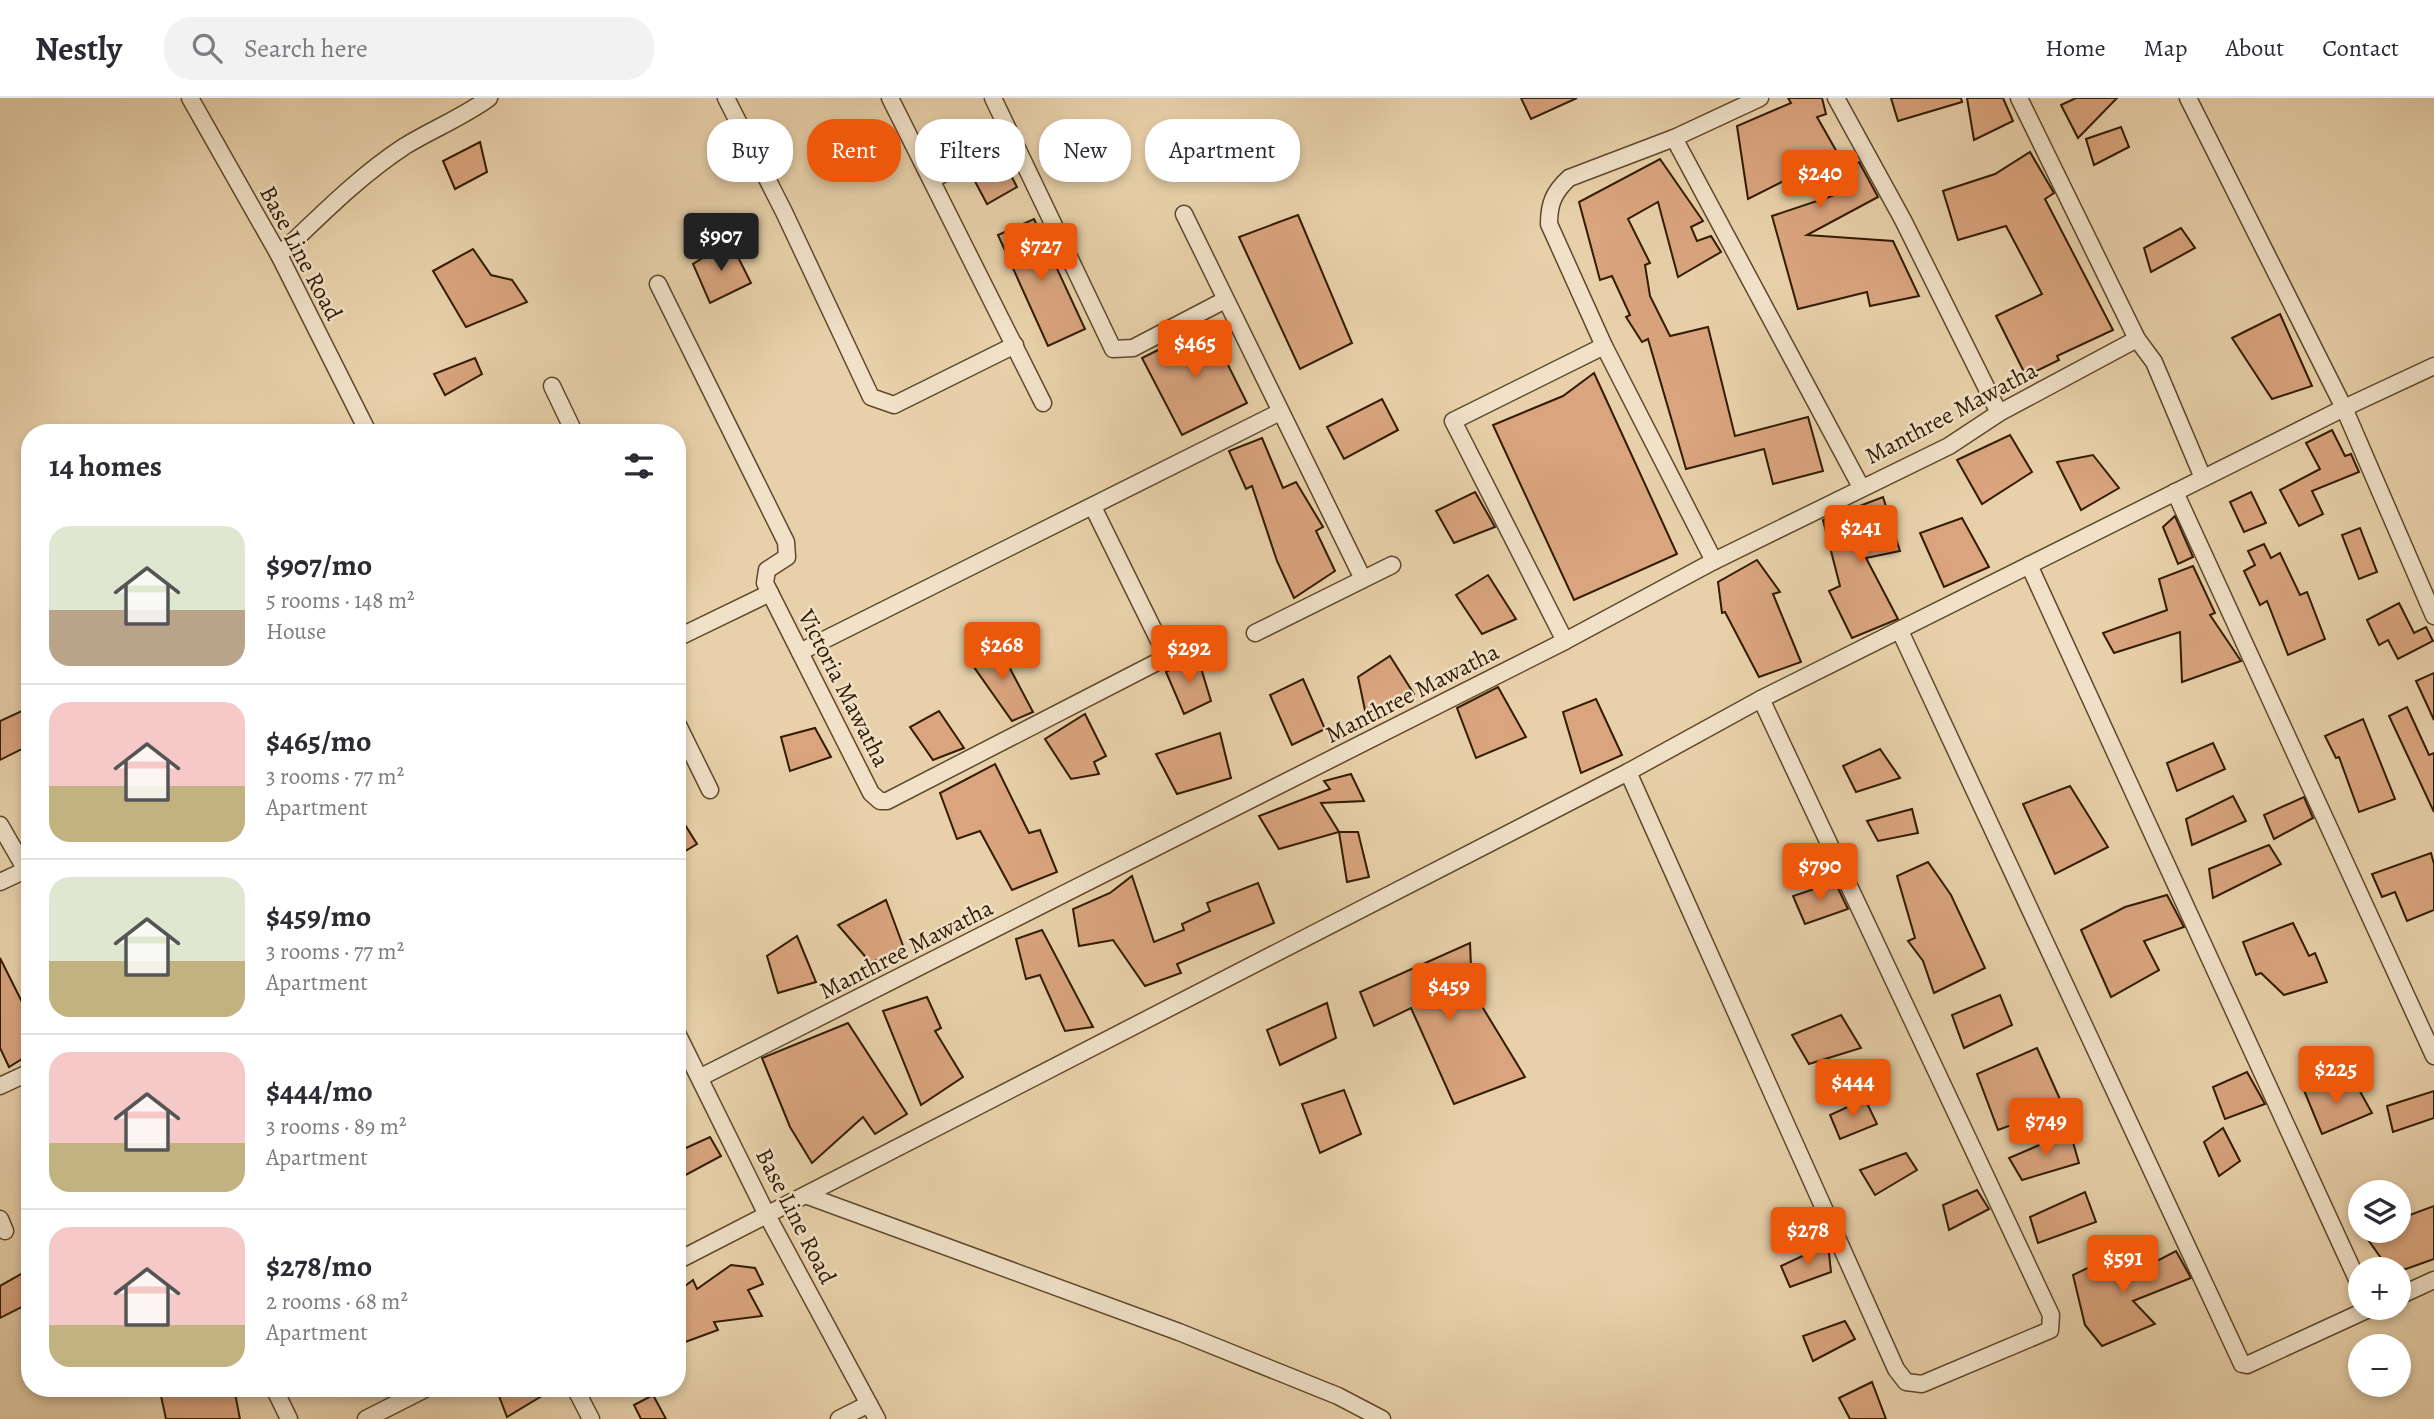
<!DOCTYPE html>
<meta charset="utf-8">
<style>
:root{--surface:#fff;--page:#f2f2f3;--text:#2b2b33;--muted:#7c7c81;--line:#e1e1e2;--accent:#ea580c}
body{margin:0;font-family:Alegreya,serif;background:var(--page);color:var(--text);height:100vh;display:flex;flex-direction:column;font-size:26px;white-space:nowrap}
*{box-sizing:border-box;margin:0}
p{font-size:23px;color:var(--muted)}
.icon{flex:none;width:38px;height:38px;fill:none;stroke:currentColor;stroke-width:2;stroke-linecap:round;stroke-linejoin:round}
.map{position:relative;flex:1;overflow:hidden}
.side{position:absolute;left:21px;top:326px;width:665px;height:973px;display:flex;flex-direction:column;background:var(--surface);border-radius:28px;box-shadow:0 4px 10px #0003}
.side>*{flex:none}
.banner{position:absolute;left:707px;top:21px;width:665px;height:63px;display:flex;gap:14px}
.tools{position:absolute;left:2348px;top:1082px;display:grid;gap:14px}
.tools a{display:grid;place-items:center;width:63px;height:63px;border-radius:50%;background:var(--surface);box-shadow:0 4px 10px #0003;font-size:35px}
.price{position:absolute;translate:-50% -60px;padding:0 16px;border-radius:7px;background:var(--accent);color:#fff;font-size:23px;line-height:46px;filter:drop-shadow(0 2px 4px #0008)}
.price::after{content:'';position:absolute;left:50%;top:42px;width:21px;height:16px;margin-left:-10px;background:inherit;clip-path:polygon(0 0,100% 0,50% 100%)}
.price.selected{background:#222;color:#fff}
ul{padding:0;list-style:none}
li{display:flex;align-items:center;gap:21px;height:175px;padding:0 28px}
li+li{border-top:2px solid var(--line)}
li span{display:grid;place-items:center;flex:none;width:196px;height:140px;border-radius:21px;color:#555}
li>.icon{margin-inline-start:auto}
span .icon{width:84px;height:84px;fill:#fffc;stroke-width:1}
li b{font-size:30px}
h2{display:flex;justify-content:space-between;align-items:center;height:84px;padding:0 28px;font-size:30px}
.pill{padding:0 24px;border-radius:28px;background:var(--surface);box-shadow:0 4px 10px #0003;font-size:24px;line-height:63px}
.pill.selected{background:var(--accent);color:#fff}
header{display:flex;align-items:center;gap:42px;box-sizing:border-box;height:98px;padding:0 35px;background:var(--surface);border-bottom:2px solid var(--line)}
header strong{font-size:33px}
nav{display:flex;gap:38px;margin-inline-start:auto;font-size:24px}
.search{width:490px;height:63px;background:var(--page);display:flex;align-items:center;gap:18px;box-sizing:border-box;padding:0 24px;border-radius:28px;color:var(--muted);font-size:26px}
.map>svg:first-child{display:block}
</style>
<header>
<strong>Nestly</strong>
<div class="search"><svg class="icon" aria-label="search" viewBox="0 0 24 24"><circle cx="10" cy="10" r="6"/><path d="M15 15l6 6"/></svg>Search here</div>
<nav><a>Home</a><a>Map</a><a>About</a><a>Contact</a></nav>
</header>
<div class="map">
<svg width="2434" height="1321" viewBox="0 0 2434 1321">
<rect width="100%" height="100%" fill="#e8d1aa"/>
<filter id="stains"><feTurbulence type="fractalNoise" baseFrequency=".00286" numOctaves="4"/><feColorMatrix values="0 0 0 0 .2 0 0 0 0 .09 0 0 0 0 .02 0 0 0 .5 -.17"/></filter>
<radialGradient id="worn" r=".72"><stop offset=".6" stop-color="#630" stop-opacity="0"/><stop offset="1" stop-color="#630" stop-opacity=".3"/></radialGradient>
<g fill="#d9a47e" stroke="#321b00" stroke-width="2">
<path d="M1521,0H1577L1531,21Z"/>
<path d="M1788,0H1822L1826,16L1817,19L1846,70L1859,64L1878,99L1807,137L1893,143L1919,198L1870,208L1867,194L1798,211L1772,118L1832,98L1817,66L1748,101L1737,28L1791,5Z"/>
<path d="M1891,0H1961L1962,4L1898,23Z"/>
<path d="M1967,0H2003L2013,23L1974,42Z"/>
<path d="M2076,0H2117L2078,40L2061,7Z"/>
<path d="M2121,29L2129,49L2094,67L2086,41Z"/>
<path d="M480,44L487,74L455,91L443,63Z"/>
<path d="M2030,54L2054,95L2045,101L2113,232L2057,258L2059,262L2026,278L1996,218L2042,196L2006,128L1958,142L1943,93L1995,76Z"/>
<path d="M1001,58L1017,89L987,106L970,74Z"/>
<path d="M1660,61L1703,123L1691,129L1697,143L1711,138L1721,154L1678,179L1658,104L1628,121L1650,165L1645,167L1650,198L1670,238L1708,229L1735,338L1808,319L1823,373L1773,386L1764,351L1686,371L1648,241L1642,244L1626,219L1630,217L1612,178L1600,182L1579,104Z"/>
<path d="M1298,117L1352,245L1300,271L1239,139Z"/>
<path d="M1034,121L1085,231L1048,248L998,137Z"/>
<path d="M2181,130L2195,150L2151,174L2144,150Z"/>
<path d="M730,143L751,185L710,205L693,166Z"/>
<path d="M473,151L491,177L512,182L527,204L466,229L433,173Z"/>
<path d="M2280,216L2312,288L2272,301L2232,240Z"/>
<path d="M1208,227L1247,305L1182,337L1142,260Z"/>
<path d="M475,260L482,276L445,297L434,276Z"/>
<path d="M1594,275L1677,456L1574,502L1493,327L1563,298Z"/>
<path d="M1382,301L1398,332L1344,361L1327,329Z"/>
<path d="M2332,332L2345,358L2351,356L2359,374L2312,393L2323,416L2299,428L2280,392L2320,371L2306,345Z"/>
<path d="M2010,337L2032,374L1982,406L1957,362Z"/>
<path d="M1262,340L1283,390L1296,384L1323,429L1316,433L1335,473L1294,500L1277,463L1252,388L1246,391L1229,353Z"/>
<path d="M2093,357L2119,390L2081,412L2057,364Z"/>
<path d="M1475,394L1495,429L1454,445L1436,413Z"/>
<path d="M2251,394L2266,425L2244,434L2230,404Z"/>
<path d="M1883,399L1900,453L1866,460L1898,521L1852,540L1829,493L1840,488L1823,422Z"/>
<path d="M2175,418L2193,459L2178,466L2163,429Z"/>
<path d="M1962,420L1989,469L1944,489L1920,435Z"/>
<path d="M2360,430L2377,474L2359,481L2342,437Z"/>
<path d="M2264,446L2271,460L2280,455L2300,497L2307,494L2325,541L2288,557L2267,503L2260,507L2244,473L2255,467L2248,453Z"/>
<path d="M1757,462L1780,494L1773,496L1801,564L1759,579L1725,514L1722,515L1718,484Z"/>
<path d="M2193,468L2215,515L2210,517L2241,563L2182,584L2180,534L2114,555L2103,535L2167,512L2159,481Z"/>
<path d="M1488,477L1516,521L1482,536L1456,497Z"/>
<path d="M2399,505L2414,535L2426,529L2433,543L2398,561L2388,542L2379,547L2367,522Z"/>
<path d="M997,546L1033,614L1012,623L969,562Z"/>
<path d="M1197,557L1211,603L1184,616L1166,574Z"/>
<path d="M1390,558L1414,596L1366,617L1358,579Z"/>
<path d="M2434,575V622L2416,583Z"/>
<path d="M1303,581L1325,631L1292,647L1270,597Z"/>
<path d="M1498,589L1526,639L1476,660L1457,610Z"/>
<path d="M1596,601L1622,657L1581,675L1563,614Z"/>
<path d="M2407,609L2429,657L2434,655V714L2389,618Z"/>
<path d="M24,612L30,622V647L0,662V623Z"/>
<path d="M939,613L964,650L933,662L910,629Z"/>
<path d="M1085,616L1106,658L1094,664L1099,676L1071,681L1045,641Z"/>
<path d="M2363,621L2395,701L2359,714L2339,659L2336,660L2325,638Z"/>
<path d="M815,630L831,659L790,673L781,639Z"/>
<path d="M1220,635L1231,680L1177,696L1156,656Z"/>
<path d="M2213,645L2225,671L2177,693L2167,665Z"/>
<path d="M1880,651L1900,680L1856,694L1843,668Z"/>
<path d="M995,666L1029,735L1040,732L1057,774L1012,792L980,733L957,741L940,695Z"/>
<path d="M1351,676L1364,703L1321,705L1339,734L1279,751L1259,718L1330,691L1324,683Z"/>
<path d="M2070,688L2108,749L2055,776L2023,706Z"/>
<path d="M2233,698L2246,723L2192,747L2186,721Z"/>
<path d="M2304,699L2313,720L2274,741L2264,717Z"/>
<path d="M1912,711L1918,735L1878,743L1867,723Z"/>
<path d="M677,714L697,746L677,758Z"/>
<path d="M1339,734H1358L1369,779L1347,784Z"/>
<path d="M2269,747L2281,766L2213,800L2209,771Z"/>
<path d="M2431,755L2434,766V812L2407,823L2395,794L2382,799L2372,776Z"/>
<path d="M1928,764L1951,797L1985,870L1934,895L1923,863L1908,843L1915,840L1897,778Z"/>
<path d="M1132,778L1154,844L1184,832L1182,826L1210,813L1207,805L1258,785L1274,825L1177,866L1181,875L1145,888L1113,842L1079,848L1073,811L1110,795Z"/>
<path d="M1835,784L1848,811L1805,826L1793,798Z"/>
<path d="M2167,797L2184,829L2144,843L2159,872L2111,899L2081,832L2125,809Z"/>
<path d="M886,802L905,853L870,864L838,827Z"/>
<path d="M2293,825L2309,858L2315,855L2327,884L2284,897L2261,875L2256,877L2243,844Z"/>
<path d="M1042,832L1093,929L1065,933L1040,877L1026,881L1016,841Z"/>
<path d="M797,838L816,884L778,895L767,858Z"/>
<path d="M1470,845L1472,892L1525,979L1454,1006L1411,910L1374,928L1360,894Z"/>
<path d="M0,860L30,920V956L9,969L0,950Z"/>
<path d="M2000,897L2012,927L1964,950L1952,917Z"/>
<path d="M927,899L941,930L935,933L963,979L921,1007L883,913Z"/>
<path d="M1327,905L1336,940L1280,967L1267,932Z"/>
<path d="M1841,917L1861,950L1809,966L1792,937Z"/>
<path d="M848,925L907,1016L875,1036L863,1019L812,1065L790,1029L762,960Z"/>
<path d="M2037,950L2063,1008L1998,1032L1977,976Z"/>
<path d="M2247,974L2265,1006L2225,1021L2213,989Z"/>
<path d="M2357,988L2372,1015L2322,1036L2303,990Z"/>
<path d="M1344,992L1361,1036L1320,1055L1302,1006Z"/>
<path d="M2434,993V1020L2393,1034L2387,1008Z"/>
<path d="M1865,1001L1877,1026L1840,1041L1830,1017Z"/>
<path d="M2223,1030L2240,1063L2219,1078L2204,1044Z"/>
<path d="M2070,1034L2079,1065L2022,1082L2009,1060Z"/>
<path d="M710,1039L721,1058L682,1079L677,1071V1054Z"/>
<path d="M1906,1055L1917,1072L1875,1097L1860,1072Z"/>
<path d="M1977,1092L1989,1111L1949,1132L1943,1107Z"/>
<path d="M2085,1094L2096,1124L2038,1145L2030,1119Z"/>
<path d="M2434,1108V1161L2406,1171H2389L2361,1132H2399V1121Z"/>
<path d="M1828,1146L1831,1174L1790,1189L1781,1168Z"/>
<path d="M2176,1153L2191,1180L2133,1203L2155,1226L2102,1248L2085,1227L2073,1177L2115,1157L2124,1180Z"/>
<path d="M731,1167L755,1170L763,1186L748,1192L762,1218L714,1224L718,1232L677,1247V1194L693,1182L697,1191Z"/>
<path d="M30,1171V1205L0,1220V1188Z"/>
<path d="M1845,1223L1855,1241L1813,1263L1803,1238Z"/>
<path d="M1872,1284L1886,1321H1850L1839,1300Z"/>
<path d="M211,1290H234L240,1321H166L161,1298Z"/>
<path d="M496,1290H555L507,1319Z"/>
<path d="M653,1297L666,1321H641L634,1307Z"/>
</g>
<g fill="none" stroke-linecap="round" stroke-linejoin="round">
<defs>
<g id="minor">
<path d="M190,0L279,157L368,334"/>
<path d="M726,0L784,114L871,299L894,307L1015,247"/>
<path d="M890,0L1043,305"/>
<path d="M993,0L1113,251L1133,250L1225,202"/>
<path d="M1836,0L1903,122L1999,315"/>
<path d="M2019,0L2137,241L2154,264L2203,380"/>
<path d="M2188,0L2344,310L2434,518"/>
<path d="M1674,40L1861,389"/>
<path d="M933,81L1013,40"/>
<path d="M1184,116L1363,481"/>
<path d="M279,157C319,119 359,78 405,48C433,31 463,19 489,0"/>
<path d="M658,186L786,444L787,459L767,472L765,485L871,695L880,703H887L1167,559L1093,409"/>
<path d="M552,288L574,334"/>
<path d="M2175,394L2434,958"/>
<path d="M1714,463L1604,248L1549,126C1549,105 1554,94 1569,80L1674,40L1760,0"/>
<path d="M2029,467L2361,1190"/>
<path d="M1900,533L2242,1266L2247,1267L2373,1209"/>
<path d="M1255,535L1392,467"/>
<path d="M677,540L770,495"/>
<path d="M1565,543L1453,323L1604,248"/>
<path d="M800,554L1280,314"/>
<path d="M677,625L710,692"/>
<path d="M1628,674L1896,1271L1906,1284L1922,1286L2050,1232L2051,1217L1761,601"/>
<path d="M0,727L26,772"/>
<path d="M0,784L30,770"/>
<path d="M677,935L768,1119L877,1321"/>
<path d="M701,979L1565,543L1714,463L1949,348L1999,315L2137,241"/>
<path d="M0,988L30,974"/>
<path d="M808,1098L1179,1234L1338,1298L1382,1321"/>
<path d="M0,1121L5,1133"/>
<path d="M677,1163L1628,674L1761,601L2344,310L2434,268"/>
<path d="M2399,1198L2434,1182"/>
<path d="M274,1290L289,1321"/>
<path d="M575,1290L591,1321"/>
<path d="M366,1321L427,1290"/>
<path d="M839,1321L869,1306"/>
</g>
</defs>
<use href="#minor" stroke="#60482a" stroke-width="19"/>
<use href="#minor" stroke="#f0e1c8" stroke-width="16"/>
</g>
<g text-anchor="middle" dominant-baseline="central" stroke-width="5" stroke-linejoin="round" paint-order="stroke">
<g font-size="24" fill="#321b00" stroke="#f0e1c8">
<text transform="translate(301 155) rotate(62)">Base Line Road</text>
<text transform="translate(1951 315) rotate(-28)">Manthree Mawatha</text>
<text transform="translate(844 590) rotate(63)">Victoria Mawatha</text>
<text transform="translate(1412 595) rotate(-27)">Manthree Mawatha</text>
<text transform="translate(906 851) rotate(-27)">Manthree Mawatha</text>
<text transform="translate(796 1118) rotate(63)">Base Line Road</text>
</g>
</g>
<rect width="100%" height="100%" filter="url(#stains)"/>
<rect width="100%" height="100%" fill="url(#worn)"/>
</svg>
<div class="tools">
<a><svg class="icon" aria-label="layers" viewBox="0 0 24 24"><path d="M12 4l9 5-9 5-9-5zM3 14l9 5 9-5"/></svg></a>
<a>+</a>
<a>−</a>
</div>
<b class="price" style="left:1820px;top:112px">$240</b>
<b class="price selected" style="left:721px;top:175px">$907</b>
<b class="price" style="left:1041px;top:185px">$727</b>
<b class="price" style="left:1195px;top:282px">$465</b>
<b class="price" style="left:1861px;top:467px">$241</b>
<b class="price" style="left:1002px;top:584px">$268</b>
<b class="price" style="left:1189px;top:587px">$292</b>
<b class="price" style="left:1820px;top:805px">$790</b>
<b class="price" style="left:1449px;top:925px">$459</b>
<b class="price" style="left:2336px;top:1008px">$225</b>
<b class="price" style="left:1853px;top:1021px">$444</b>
<b class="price" style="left:2046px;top:1060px">$749</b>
<b class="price" style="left:1808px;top:1169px">$278</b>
<b class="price" style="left:2123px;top:1197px">$591</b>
<div class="banner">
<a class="pill">Buy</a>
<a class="pill selected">Rent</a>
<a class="pill">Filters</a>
<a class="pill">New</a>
<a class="pill">Apartment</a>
</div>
<section class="side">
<h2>14 homes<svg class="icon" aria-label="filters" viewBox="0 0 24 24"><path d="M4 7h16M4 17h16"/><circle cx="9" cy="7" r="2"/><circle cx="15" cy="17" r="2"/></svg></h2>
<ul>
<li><span style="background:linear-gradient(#dfe7d0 60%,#b9a48a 0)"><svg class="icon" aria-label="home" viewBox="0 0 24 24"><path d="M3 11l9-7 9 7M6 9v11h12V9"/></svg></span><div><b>$907/mo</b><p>5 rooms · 148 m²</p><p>House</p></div></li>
<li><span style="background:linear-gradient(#f6c9c9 60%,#c2b280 0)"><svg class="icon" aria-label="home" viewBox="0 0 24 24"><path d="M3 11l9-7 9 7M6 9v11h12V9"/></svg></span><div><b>$465/mo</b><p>3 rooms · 77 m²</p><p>Apartment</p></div></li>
<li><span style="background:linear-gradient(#dfe7d0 60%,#c2b280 0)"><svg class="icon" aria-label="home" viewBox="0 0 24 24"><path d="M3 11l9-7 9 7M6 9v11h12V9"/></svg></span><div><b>$459/mo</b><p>3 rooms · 77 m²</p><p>Apartment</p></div></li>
<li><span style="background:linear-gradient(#f6c9c9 65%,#c2b280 0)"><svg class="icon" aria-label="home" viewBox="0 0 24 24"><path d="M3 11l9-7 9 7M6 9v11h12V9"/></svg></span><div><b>$444/mo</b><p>3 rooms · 89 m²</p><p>Apartment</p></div></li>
<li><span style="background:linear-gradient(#f6c9c9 70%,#c2b280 0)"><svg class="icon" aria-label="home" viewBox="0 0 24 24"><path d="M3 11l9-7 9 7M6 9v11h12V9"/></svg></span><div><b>$278/mo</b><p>2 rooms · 68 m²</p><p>Apartment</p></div></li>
</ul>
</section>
</div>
